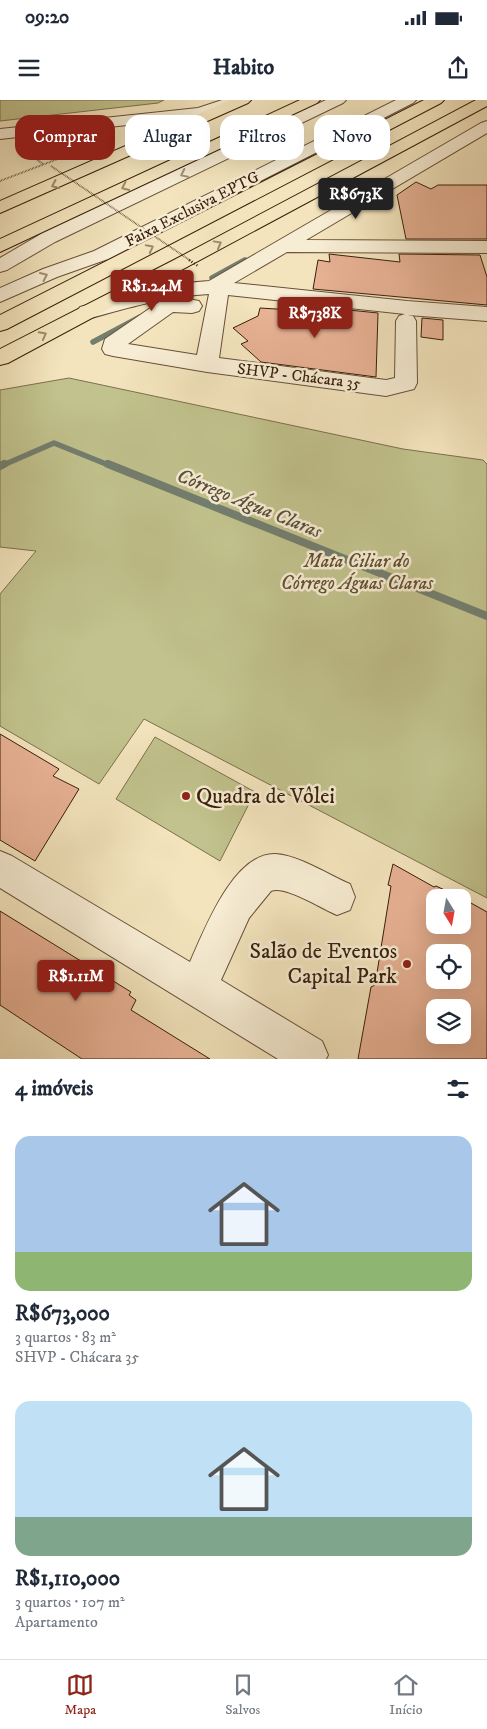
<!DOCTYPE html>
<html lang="pt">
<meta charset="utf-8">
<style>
:root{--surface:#fff;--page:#f2f2f3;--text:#1f2937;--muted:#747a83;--line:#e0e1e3;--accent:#8f2418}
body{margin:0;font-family:"IM FELL DW Pica",serif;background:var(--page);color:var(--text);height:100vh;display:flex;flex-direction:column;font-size:19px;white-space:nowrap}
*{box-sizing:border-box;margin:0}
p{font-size:16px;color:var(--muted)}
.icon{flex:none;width:28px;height:28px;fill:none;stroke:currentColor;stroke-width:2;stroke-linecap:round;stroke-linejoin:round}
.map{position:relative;height:959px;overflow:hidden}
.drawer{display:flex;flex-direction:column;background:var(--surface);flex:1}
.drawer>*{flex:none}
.banner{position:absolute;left:15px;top:15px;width:458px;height:45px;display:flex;gap:10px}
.needle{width:32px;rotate:169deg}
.fabs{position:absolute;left:426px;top:789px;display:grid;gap:10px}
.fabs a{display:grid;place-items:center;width:45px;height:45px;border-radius:10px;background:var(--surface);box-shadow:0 5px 20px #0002;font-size:25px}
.price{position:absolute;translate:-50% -42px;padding:0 11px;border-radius:5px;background:var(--accent);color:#fff;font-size:16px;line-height:32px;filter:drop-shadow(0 1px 2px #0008)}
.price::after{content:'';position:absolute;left:50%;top:30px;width:15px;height:11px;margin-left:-8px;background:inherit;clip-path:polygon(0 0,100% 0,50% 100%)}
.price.on{background:#222;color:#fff}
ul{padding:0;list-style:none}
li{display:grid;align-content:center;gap:10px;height:265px;padding:0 15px}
li span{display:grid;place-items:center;height:155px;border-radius:15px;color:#555}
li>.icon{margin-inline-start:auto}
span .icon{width:90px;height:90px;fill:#fffc;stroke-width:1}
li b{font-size:21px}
h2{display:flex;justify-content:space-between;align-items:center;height:60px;padding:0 15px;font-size:21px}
.chip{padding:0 18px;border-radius:15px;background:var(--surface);box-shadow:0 5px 20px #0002;font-size:18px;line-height:45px}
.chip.on{background:var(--accent);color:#fff}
.status{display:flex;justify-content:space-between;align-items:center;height:35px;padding:0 25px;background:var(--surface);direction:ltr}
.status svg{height:14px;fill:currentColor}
header{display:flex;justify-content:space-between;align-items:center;height:65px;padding:0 15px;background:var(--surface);font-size:22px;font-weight:700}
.tab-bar{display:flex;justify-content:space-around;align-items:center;height:70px;border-top:1px solid var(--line);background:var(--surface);font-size:14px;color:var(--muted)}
.tab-bar a{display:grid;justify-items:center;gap:2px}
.tab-bar .on{color:var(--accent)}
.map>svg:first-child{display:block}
</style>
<div class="status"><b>09:20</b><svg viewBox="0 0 49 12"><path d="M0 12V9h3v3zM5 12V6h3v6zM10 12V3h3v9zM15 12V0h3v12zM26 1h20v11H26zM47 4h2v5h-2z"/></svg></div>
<header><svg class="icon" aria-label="menu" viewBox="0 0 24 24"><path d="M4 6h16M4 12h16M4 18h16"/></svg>Habito<svg class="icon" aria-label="share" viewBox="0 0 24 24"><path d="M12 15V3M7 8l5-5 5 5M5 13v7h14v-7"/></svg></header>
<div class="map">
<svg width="487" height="959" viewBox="0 0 487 959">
<rect width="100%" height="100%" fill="#f3e4bd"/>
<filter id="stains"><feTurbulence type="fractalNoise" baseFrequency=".004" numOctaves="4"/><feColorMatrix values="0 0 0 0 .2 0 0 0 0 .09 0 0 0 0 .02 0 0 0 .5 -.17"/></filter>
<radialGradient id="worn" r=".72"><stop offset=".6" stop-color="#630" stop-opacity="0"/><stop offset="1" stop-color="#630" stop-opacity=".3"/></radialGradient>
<g fill="#c1c28d" stroke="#7c704c">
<path d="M0,0H164L158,3L0,21Z"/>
<path d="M69,278L403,349L483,360L487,364V798L144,619L99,684L0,626V494L36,451L0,447V290Z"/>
<path d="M155,637L255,692L220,761L116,699Z"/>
</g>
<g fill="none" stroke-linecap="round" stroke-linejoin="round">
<path stroke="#737e6f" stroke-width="4.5" d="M243,161L245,160"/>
<g stroke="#737e6f" stroke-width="5.5">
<path d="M212,178L245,160"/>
<path d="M93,242L140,217"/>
<path d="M1,366L54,343L111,366"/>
</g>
<g stroke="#737e6f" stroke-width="8">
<path d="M108,364L487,516"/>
<path d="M0,366L4,364"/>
</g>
</g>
<g fill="#e8b295" stroke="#381e0a" fill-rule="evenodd">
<path d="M416,82L431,89L438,85H487V139H406L397,95Z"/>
<path d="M329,154L400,162L399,154L480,155L487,177V205L313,189L318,160L330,162Z"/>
<path d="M310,206L378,213L376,277L261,262L241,244L248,241L233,228L258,216L260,208L309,211Z"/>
<path d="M422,218L443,220V240L421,237Z"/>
<path d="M0,634L59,669L53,676L79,689L35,761L0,740Z"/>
<path d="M393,764L434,787L436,786L462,798H435V825H462V798L487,812V959H358L371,887L375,885L391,786L388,785ZM435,852H462V880H435ZM435,908H462V935H435Z"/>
<path d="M0,811L131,892L129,895L136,900L131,910L210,959H82L0,905Z"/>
</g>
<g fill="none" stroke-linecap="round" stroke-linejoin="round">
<defs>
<g id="minor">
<path d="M222,0H246L243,3L200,17L0,39V29L198,8Z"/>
<path d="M326,0H346L343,3L55,142L7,170L0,172V158L41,134Z"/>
<path d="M396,0H416L413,3L108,159L57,177L0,202V188L43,169L94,151Z"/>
<path d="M487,21V33L306,140L487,141V153L287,152L234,183L407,201L487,207V221L408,215L413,216L416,221L417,283L414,289L386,296L207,272L113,256L105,254L102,249L105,239L162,200C174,197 187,198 199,201L202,206L199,211L192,213L173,212L128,244L197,255L209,194C166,196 128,208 87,219L80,217L77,212L80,207C123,195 164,184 209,181L481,23ZM228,195L405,214L399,216L396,221L395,278L386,280L219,258Z"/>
<path d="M0,751L12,756L190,862C204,831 233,753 275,754C298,755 329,775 350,784L355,797L350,810L337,815C322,809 285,785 271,791L249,818L221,880L322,941L328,955L326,959H278L0,788Z"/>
</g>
<g id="major">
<path d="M230,0H251L248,3L0,113V101Z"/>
<path d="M476,0H487V6L8,263L0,265V249L172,161Z"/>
</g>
<g id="highway">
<path d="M300,0H320L317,3L0,152V139Z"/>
<path d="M424,0H444L441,3L7,229L0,231V215Z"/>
</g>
</defs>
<use href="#minor" stroke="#675037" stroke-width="2"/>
<use href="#major" stroke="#381e0a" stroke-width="2"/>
<use href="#highway" stroke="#381e0a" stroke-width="2"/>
<g stroke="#381e0a" stroke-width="2" stroke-dasharray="0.5 1" stroke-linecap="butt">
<path d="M24,50L43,64"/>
<path d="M0,81L76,52"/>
</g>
<use href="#minor" fill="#f7edd4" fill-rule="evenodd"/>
<use href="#major" fill="#f3e4bd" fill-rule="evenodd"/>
<use href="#highway" fill="#f3e4bd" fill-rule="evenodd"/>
<path stroke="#381e0a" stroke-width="2" stroke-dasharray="0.5 1" stroke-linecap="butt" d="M51,66L191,161"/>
<path stroke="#381e0a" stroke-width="2.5" stroke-dasharray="1 2" stroke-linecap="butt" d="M189,160L198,166"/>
</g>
<defs><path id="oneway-chevron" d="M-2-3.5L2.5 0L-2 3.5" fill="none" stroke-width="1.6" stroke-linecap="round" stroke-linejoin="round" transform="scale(1.25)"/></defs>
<g stroke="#a19079">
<use href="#oneway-chevron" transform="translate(184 74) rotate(154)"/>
<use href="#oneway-chevron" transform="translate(44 176) rotate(-24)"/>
</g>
<g stroke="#9f8b6c">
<use href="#oneway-chevron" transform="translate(55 85) rotate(156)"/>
<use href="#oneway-chevron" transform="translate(125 87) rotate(155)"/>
<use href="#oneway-chevron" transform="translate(218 144) rotate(-29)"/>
<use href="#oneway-chevron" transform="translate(150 148) rotate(-27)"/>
<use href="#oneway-chevron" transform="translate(43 235) rotate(-28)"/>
</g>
<g fill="#8f2418" stroke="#f7edd4" stroke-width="2">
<circle cx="186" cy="696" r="5"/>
<circle cx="407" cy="864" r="5"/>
</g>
<g text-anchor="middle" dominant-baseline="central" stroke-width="5" stroke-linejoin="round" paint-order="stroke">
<g font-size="16" fill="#381e0a" stroke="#f7edd4">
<text transform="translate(192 109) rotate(-27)">Faixa Exclusiva EPTG</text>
<text transform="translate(299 276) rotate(7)">SHVP - Chácara 35</text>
</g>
<g font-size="19" font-style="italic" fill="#614f31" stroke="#f7edd4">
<text x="357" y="461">Mata Ciliar do<tspan x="357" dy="22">Córrego Águas Claras</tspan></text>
</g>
<g font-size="20" font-style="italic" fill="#564e3d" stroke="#f7edd4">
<text transform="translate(249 404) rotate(22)">Córrego Água Claras</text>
</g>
<g font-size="22" fill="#381e0a" stroke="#f7edd4" text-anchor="start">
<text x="196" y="696">Quadra de Vôlei</text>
<text x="397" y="851" text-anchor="end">Salão de Eventos<tspan x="397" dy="25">Capital Park</tspan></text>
</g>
</g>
<rect width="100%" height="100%" filter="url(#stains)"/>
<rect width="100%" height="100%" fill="url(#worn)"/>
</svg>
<div class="fabs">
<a><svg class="needle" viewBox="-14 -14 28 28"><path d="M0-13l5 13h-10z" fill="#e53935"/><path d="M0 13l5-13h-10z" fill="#747a83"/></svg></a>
<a><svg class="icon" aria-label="locate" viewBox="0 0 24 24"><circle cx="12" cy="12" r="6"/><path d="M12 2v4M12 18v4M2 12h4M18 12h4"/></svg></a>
<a><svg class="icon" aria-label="layers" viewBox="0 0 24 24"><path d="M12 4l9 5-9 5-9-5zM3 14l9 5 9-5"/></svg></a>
</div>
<b class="price on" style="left:356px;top:120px">R$673K</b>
<b class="price" style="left:152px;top:212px">R$1.24M</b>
<b class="price" style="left:315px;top:239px">R$738K</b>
<b class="price" style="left:76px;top:902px">R$1.11M</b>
<div class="banner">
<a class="chip on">Comprar</a>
<a class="chip">Alugar</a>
<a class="chip">Filtros</a>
<a class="chip">Novo</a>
</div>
</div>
<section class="drawer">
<h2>4 imóveis<svg class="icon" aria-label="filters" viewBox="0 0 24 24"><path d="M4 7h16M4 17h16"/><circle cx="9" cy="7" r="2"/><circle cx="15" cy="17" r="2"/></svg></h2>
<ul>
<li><span style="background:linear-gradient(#a9c7e8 75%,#8fb573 0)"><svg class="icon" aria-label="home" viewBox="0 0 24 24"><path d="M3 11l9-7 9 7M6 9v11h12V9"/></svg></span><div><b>R$673,000</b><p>3 quartos · 83 m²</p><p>SHVP - Chácara 35</p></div></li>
<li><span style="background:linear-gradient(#bfe0f5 75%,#7fa58c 0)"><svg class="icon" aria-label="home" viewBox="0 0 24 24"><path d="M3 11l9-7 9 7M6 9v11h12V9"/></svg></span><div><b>R$1,110,000</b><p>3 quartos · 107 m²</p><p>Apartamento</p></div></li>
</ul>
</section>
<nav class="tab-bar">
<a class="on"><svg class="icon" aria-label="map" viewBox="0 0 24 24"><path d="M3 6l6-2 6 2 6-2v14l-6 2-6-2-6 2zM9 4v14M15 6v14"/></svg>Mapa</a>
<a><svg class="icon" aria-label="saved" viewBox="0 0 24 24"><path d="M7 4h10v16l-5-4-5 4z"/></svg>Salvos</a>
<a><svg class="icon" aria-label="home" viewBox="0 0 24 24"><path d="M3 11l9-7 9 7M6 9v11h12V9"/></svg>Início</a>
</nav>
